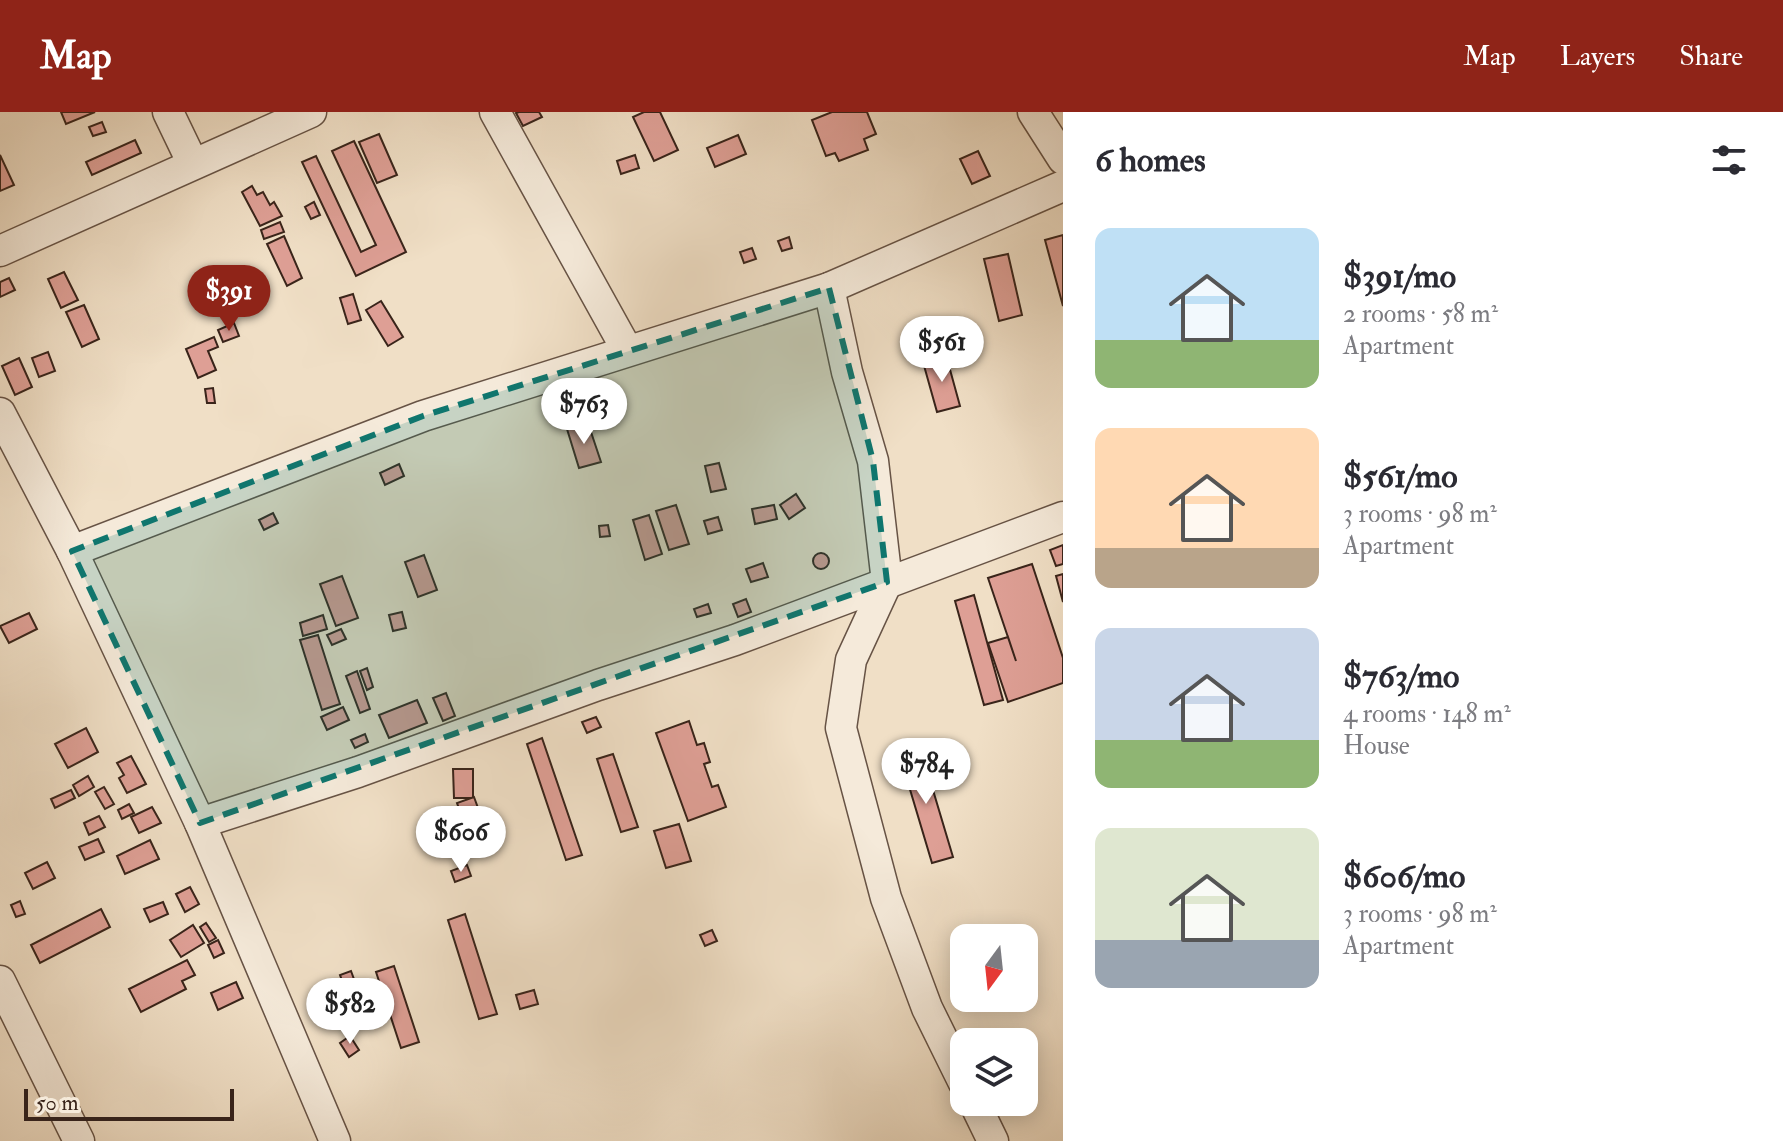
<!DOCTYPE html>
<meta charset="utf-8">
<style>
:root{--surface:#fff;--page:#f2f2f3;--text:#2b2b33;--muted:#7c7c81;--accent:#8f2418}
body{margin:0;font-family:"IM FELL Double Pica",serif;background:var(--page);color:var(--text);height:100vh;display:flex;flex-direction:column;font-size:30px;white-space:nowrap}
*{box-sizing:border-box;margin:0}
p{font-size:26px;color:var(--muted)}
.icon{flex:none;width:44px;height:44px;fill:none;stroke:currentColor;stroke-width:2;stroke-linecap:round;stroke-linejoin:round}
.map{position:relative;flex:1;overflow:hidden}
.sheet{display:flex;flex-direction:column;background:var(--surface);width:720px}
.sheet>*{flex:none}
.needle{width:52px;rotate:195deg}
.controls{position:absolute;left:950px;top:812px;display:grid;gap:16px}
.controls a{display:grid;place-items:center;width:88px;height:88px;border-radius:16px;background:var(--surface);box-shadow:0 4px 20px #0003;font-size:40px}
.scale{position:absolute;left:24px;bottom:20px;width:210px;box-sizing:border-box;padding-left:8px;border:4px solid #39241a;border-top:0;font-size:22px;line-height:28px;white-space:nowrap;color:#39241a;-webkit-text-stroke:6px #f5eada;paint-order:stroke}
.price{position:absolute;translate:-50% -68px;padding:0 18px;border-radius:28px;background:#fff;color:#222;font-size:26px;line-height:52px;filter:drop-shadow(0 2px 4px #0008)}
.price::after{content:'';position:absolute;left:50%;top:48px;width:24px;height:18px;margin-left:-12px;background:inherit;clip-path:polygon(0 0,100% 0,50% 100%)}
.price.selected{background:var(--accent);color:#fff}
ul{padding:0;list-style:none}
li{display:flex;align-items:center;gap:24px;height:200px;padding:0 32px}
li span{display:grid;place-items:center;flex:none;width:224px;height:160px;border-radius:16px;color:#555}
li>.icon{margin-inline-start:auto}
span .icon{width:96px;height:96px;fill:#fffc;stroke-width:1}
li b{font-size:34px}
h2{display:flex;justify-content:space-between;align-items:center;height:96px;padding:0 32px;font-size:34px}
header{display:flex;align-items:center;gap:48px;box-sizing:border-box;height:112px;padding:0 40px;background:var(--accent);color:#fff}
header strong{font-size:38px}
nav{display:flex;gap:44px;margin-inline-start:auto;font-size:28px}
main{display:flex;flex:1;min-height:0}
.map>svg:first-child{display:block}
</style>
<header>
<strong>Map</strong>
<nav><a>Map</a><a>Layers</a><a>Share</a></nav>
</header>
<main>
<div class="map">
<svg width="1063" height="1029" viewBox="0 0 1063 1029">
<rect width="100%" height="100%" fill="#f0dfc6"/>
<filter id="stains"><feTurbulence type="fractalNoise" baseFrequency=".0025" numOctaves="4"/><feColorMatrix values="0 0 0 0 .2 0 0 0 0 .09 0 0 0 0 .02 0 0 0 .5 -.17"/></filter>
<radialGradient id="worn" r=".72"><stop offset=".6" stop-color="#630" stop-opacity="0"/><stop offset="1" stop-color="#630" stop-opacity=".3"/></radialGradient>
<g fill="#de9f95" stroke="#39241a" stroke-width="2">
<path d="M61,0H95L66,12Z"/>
<path d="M519,0H539L542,5L523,14L516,1Z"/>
<path d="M644,0H660L678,38L654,49L633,5Z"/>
<path d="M832,0H867L876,22L864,27L868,38L839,49L835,41L826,44L812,8Z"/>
<path d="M102,10L106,20L93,24L89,15Z"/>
<path d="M379,22L397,63L377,71L359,30Z"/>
<path d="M738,23L746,42L715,55L707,36Z"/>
<path d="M135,28L141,41L92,63L86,50Z"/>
<path d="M354,29L406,140L356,164L302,50L316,44L361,140L376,133L332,39Z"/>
<path d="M978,39L990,64L972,72L960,47Z"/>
<path d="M0,43L14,73L0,79Z"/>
<path d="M635,43L639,56L621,62L617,49Z"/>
<path d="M252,74L257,83L263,80L270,93L274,90L282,104L260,114L242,80Z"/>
<path d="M314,90L320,103L311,107L305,95Z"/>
<path d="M280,110L284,120L264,127L261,118Z"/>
<path d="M1063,123V194L1045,128Z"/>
<path d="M284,124L302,166L287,174L267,132Z"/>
<path d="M789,125L792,136L782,139L778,129Z"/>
<path d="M752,136L756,147L744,151L740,140Z"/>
<path d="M1008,142L1022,203L999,209L984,147Z"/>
<path d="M64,160L78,188L61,196L48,167Z"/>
<path d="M9,166L15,178L0,185V170Z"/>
<path d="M353,182L361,208L348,212L340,186Z"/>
<path d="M381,189L403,225L388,234L366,198Z"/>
<path d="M84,193L99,227L82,235L66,200Z"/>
<path d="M234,211L239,224L223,230L218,218Z"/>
<path d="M214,225L218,235L208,239L216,258L198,266L186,237Z"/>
<path d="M48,240L55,259L39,265L32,246Z"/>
<path d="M946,243L960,294L937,300L923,250Z"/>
<path d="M19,246L32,275L15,283L2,254Z"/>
<path d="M213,276L215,291H207L205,277Z"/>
<path d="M588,311L601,350L579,356L567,317Z"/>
<path d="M719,351L726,377L711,380L705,354Z"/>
<path d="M399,352L404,364L385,373L380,361Z"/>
<path d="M796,382L805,396L789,407L780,393Z"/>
<path d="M676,393L689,432L669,438L656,399Z"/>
<path d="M774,393L777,407L755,412L752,397Z"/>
<path d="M273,401L278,411L264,418L259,408Z"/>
<path d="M649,403L662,442L645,448L633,408Z"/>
<path d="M718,405L722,418L708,422L704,409Z"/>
<path d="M608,413L610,424L600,425L599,414Z"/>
<path d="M1063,433V452L1056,454L1050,438Z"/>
<circle cx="821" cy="449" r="8"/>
<path d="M424,443L437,478L418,485L405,450Z"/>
<path d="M763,451L768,465L751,470L746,457Z"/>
<path d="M1032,452L1063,546V571L1008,590L988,531L1008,525L1016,549L988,466Z"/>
<path d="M1063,462V490L1056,464Z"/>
<path d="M342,464L358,506L336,514L320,472Z"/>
<path d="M974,483L1003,588L984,593L955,489Z"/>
<path d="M746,487L751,500L738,505L733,492Z"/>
<path d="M708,492L711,501L697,505L694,497Z"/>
<path d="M402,500L406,516L393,519L389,503Z"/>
<path d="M29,501L37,517L9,531L0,514Z"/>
<path d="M323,503L327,517L303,524L300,511Z"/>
<path d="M341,517L346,527L332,533L327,523Z"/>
<path d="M318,523L340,592L322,598L300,528Z"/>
<path d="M367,556L373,575L367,578L360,559Z"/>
<path d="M357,559L370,597L360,601L346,564Z"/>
<path d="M446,581L455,604L443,609L433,586Z"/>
<path d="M417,588L427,611L389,626L379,603Z"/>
<path d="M343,595L349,608L327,618L321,605Z"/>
<path d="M596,605L601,615L587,621L582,610Z"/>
<path d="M689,609L697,633L704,631L710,650L704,652L712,675L718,673L726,695L688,709L656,621Z"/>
<path d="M86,616L98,640L68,656L55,632Z"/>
<path d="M365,622L368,630L355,636L351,628Z"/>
<path d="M542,626L582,743L566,748L527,632Z"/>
<path d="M921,638L953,745L932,751L900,644Z"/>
<path d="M613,642L638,715L621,720L597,647Z"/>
<path d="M131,644L146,672L127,681L119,666L124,663L117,651Z"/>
<path d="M453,657H473V686H454Z"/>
<path d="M88,664L94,675L79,684L73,673Z"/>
<path d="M104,675L114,692L105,697L95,680Z"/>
<path d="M71,678L75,686L55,696L51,687Z"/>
<path d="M474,685L486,718L469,724L457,691Z"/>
<path d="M129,692L134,701L122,707L118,698Z"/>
<path d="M152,695L161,711L139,721L131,705Z"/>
<path d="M99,704L105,715L89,723L84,711Z"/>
<path d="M453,711L459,728L451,731L444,714Z"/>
<path d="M679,712L691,749L666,756L654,719Z"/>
<path d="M98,727L104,740L85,748L79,735Z"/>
<path d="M150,728L159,747L125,762L117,744Z"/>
<path d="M47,750L55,766L33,777L25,761Z"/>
<path d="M467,753L471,764L455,770L451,759Z"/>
<path d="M190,775L199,792L185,800L176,782Z"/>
<path d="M20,789L25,802L16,805L11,793Z"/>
<path d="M163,790L168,802L150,810L144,797Z"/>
<path d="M101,797L110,815L40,851L31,833Z"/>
<path d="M465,802L497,902L479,907L448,808Z"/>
<path d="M206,811L216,826L209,830L200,815Z"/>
<path d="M193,813L204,831L181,845L170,828Z"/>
<path d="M712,818L717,829L705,834L700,823Z"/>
<path d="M218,828L224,841L214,846L208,833Z"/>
<path d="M187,848L195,863L182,869L186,877L141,900L129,877Z"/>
<path d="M394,854L419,930L401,936L376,860Z"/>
<path d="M351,859L355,870L344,874L340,863Z"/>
<path d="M236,870L243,886L218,898L211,881Z"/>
<path d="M534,878L538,892L520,897L516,883Z"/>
<path d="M350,924L359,938L349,945L340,931Z"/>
</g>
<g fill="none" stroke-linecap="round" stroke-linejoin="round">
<defs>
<g id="street">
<path d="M168,0L193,52"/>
<path d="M495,0L627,238"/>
<path d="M1033,0L1063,47"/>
<path d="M0,139L311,0"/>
<path d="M829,176L847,260L873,349L887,470L851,548L841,616L886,786L927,896L964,971"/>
<path d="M0,301L72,439L200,711L335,1029"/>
<path d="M72,439L423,304L829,176L1063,74"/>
<path d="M200,711L358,660L598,573L735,528L1063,405"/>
<path d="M0,869L79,1029"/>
<path d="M974,990L993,1029"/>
</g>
</defs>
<use href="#street" stroke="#675345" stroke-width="33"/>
<use href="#street" stroke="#f5eada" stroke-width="30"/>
</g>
<path fill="#0f766e" fill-opacity="0.2" stroke="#0f766e" stroke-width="6" stroke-dasharray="16 10" stroke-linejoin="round" d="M829,176L873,349L887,470L200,711L72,439L423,304Z"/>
<rect width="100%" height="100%" filter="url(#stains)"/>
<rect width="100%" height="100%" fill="url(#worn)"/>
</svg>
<div class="controls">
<a><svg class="needle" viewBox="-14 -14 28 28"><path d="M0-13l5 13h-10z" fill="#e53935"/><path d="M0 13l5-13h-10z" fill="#7c7c81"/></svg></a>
<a><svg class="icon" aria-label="layers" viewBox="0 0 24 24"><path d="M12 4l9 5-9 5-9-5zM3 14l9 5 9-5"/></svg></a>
</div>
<div class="scale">50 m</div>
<b class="price selected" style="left:229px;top:221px">$391</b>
<b class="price" style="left:942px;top:272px">$561</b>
<b class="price" style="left:584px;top:334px">$763</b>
<b class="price" style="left:926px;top:694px">$784</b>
<b class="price" style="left:461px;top:762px">$606</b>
<b class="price" style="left:350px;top:934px">$582</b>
</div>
<section class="sheet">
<h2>6 homes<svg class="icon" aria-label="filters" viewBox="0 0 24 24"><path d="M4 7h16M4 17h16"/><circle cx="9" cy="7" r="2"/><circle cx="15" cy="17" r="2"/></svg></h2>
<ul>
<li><span style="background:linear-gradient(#bfe0f5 70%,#8fb573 0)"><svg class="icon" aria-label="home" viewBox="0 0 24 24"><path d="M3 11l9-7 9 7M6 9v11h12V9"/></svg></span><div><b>$391/mo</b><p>2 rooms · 58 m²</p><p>Apartment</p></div></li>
<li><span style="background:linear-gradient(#ffd9b3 75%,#b9a48a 0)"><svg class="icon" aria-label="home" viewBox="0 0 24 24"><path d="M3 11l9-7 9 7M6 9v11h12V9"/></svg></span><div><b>$561/mo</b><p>3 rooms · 98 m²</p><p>Apartment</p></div></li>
<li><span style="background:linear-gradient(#c9d6e8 70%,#8fb573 0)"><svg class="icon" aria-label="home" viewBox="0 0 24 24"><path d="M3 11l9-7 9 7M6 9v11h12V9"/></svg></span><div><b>$763/mo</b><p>4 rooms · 148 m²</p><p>House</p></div></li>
<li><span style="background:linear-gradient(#dfe7d0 70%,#9aa5b1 0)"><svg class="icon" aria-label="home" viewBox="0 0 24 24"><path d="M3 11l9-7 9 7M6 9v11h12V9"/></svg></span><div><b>$606/mo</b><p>3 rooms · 98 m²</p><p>Apartment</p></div></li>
</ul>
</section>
</main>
